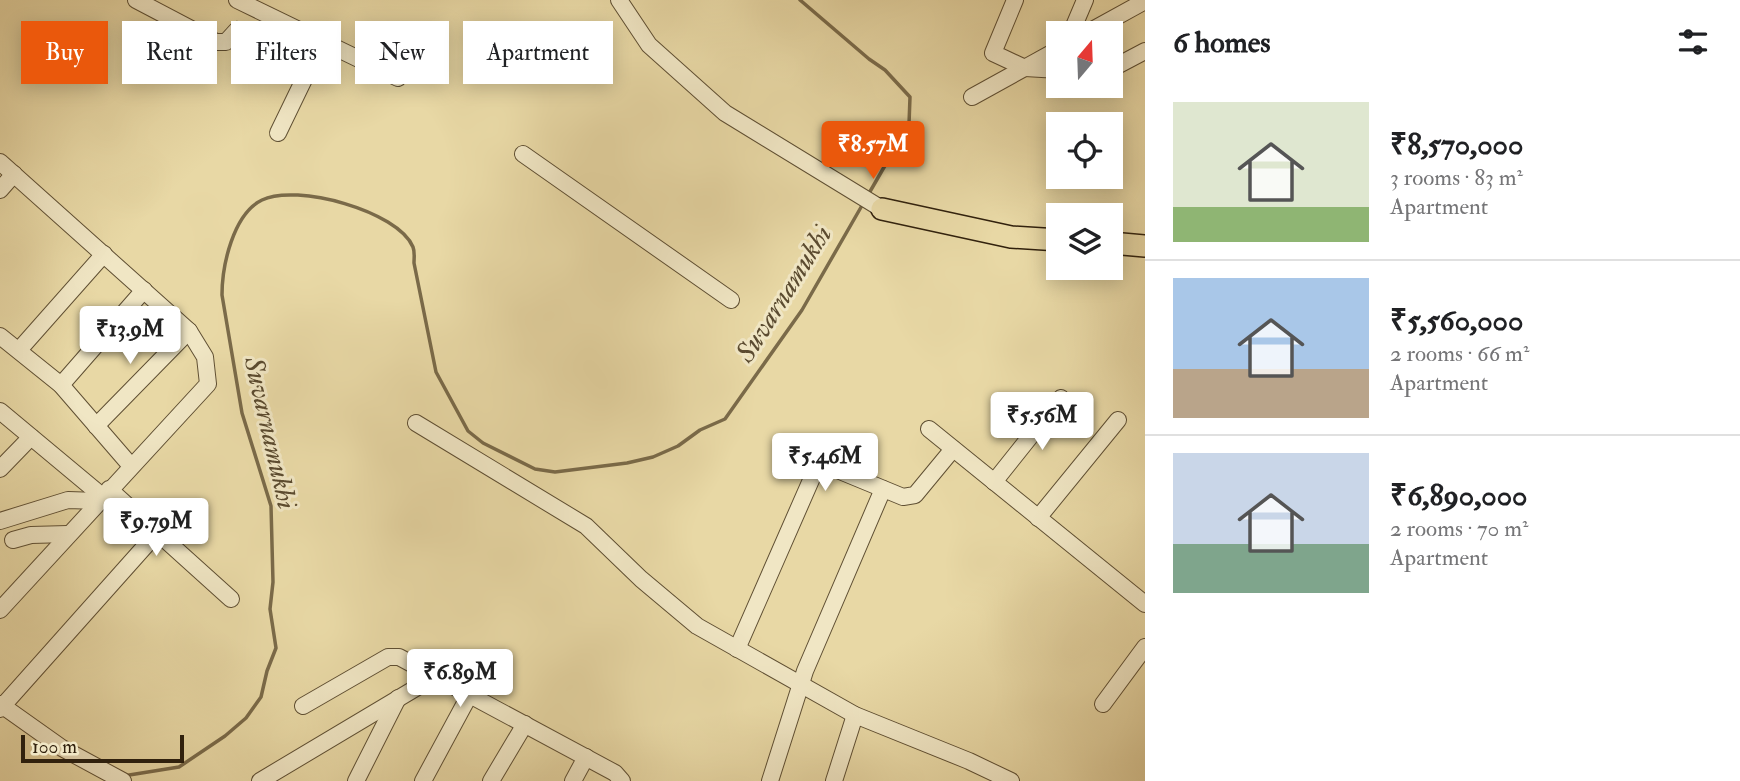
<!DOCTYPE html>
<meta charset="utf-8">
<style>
:root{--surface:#fff;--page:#f2f2f2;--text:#202124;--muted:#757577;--line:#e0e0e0;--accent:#ea580c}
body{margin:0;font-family:"IM FELL Double Pica",serif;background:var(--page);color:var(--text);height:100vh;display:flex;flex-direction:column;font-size:26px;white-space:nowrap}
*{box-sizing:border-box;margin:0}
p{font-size:23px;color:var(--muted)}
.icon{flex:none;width:38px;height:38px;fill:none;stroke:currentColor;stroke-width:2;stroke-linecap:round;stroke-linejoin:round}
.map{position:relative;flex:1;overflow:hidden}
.details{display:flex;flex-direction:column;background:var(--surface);width:595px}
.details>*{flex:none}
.banner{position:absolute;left:21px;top:21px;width:665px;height:63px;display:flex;gap:14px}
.needle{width:46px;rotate:19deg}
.buttons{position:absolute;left:1046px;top:21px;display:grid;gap:14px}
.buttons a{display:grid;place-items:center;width:77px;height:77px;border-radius:0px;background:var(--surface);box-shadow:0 4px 18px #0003;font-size:35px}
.scale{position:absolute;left:21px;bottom:18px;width:163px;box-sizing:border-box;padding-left:7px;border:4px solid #31210d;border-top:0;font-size:19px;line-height:24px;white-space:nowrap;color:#31210d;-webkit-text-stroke:5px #f0e6c4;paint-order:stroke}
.price{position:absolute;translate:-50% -60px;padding:0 16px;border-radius:7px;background:#fff;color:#222;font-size:23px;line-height:46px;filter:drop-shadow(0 2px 4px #0008)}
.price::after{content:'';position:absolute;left:50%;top:42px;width:21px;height:16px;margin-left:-10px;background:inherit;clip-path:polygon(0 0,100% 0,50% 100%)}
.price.on{background:var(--accent);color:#fff}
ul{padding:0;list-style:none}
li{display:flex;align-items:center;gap:21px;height:175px;padding:0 28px}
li+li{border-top:2px solid var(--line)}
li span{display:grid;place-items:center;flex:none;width:196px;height:140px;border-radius:0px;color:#555}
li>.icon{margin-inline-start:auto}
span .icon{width:84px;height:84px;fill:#fffc;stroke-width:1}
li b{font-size:30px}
h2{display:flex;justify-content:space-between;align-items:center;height:84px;padding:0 28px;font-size:30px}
.pill{padding:0 24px;border-radius:0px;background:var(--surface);box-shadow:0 4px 18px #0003;font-size:24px;line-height:63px}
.pill.on{background:var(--accent);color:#fff}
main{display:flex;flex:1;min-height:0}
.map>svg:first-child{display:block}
</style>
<main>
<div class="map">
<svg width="1145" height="781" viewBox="0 0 1145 781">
<rect width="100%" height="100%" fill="#e8d8a5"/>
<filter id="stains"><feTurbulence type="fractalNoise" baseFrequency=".00286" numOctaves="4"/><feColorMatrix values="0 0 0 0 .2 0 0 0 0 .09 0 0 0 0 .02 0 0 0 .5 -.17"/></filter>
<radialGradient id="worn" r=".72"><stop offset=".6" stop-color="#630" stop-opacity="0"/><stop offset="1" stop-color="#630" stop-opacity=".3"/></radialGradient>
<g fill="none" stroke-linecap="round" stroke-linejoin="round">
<g stroke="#7a6a49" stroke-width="3.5">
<path d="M800,0L869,59L885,70L910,97L909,124L868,195"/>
<path d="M123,776L179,767L225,736L246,718L261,697L267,671L276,648L270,609L273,582L271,506L242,413L222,295C222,266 233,214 262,200C296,183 398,211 413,247C415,252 414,258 414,263L436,372L468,431L483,443L535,469L555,472L627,463L653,457L678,446L700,430L725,419L802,310L864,202"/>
</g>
<defs>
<g id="minor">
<path d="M136,0L216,42H226L237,30L266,43"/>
<path d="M237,0L398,78"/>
<path d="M619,0L649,45L725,113L882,209"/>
<path d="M1015,0L993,53L1025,68L1059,70"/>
<path d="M1071,33L1085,0"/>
<path d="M1087,33L1145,1"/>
<path d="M1111,69L1145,51"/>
<path d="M972,97L1059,49"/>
<path d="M278,133L323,40"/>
<path d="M523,154L731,300"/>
<path d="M0,162L189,331L205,357L208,384L0,610"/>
<path d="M0,190L14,174"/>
<path d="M0,336L61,385L131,466"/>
<path d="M19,350L104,254"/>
<path d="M61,385L144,290"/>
<path d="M0,411L102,496"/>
<path d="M416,423L586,526L641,579L697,626L855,715L969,761L1011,781"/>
<path d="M96,426L189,331"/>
<path d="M929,429L1145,604"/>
<path d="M0,469L31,437"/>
<path d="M994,482L1061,398"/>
<path d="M109,489L231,599"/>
<path d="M1038,518L1118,420"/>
<path d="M0,521L68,500L98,501"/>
<path d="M13,540L31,535L68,534"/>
<path d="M737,649L815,471L823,464L903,497L915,495L953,449"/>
<path d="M0,704L62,748L123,781"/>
<path d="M1103,704L1145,647"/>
<path d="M303,706L388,657H399L615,773L622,781"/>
<path d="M0,709L156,534"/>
<path d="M260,781L436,676"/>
<path d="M356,781L398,698"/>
<path d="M423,781L470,694"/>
<path d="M491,781L525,724"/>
<path d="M573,781L586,757"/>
<path d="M770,781L805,671L883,489"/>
<path d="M834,781L855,715"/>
</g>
<g id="major">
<path d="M882,209L1011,237L1059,240"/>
<path d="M1111,243L1145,246"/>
</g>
</defs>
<use href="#minor" stroke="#5f4f33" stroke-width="18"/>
<use href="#major" stroke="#31210d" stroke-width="24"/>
<use href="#minor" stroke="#f0e6c4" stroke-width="16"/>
<use href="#major" stroke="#e8d8a5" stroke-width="21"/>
</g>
<g text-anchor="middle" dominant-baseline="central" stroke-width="6" stroke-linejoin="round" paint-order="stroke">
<g font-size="28" font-style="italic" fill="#5b4b30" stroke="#f0e6c4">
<text transform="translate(784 294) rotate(-58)">Suvarnamukhi</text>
<text transform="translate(270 433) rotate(77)">Suvarnamukhi</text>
</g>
</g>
<rect width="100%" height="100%" filter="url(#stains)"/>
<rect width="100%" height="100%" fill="url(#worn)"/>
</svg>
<div class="buttons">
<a><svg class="needle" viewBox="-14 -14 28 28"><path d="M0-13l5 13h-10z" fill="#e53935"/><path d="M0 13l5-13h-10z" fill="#757577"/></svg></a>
<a><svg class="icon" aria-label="locate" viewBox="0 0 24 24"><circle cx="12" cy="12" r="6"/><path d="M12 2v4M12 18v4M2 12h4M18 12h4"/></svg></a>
<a><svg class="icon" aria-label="layers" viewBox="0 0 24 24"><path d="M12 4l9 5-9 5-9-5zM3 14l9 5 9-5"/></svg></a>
</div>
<div class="scale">100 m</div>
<b class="price on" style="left:873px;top:181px">₹8.57M</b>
<b class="price" style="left:130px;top:366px">₹13.9M</b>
<b class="price" style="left:1042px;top:452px">₹5.56M</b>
<b class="price" style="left:825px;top:493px">₹5.46M</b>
<b class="price" style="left:156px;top:558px">₹9.79M</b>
<b class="price" style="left:460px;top:709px">₹6.89M</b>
<div class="banner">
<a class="pill on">Buy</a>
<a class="pill">Rent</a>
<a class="pill">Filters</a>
<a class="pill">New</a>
<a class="pill">Apartment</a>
</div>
</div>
<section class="details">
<h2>6 homes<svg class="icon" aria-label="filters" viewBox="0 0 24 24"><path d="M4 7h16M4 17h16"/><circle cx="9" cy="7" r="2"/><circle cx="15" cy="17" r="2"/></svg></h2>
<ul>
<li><span style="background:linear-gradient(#dfe7d0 75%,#8fb573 0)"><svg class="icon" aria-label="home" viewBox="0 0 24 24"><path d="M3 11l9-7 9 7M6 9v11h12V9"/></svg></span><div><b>₹8,570,000</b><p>3 rooms · 83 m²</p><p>Apartment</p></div></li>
<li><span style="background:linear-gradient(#a9c7e8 65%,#b9a48a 0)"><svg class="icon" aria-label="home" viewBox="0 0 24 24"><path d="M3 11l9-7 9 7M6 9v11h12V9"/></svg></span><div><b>₹5,560,000</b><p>2 rooms · 66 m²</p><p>Apartment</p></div></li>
<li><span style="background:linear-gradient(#c9d6e8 65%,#7fa58c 0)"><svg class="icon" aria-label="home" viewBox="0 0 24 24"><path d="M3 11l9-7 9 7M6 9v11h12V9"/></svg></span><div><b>₹6,890,000</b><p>2 rooms · 70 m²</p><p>Apartment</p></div></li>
</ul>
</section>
</main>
